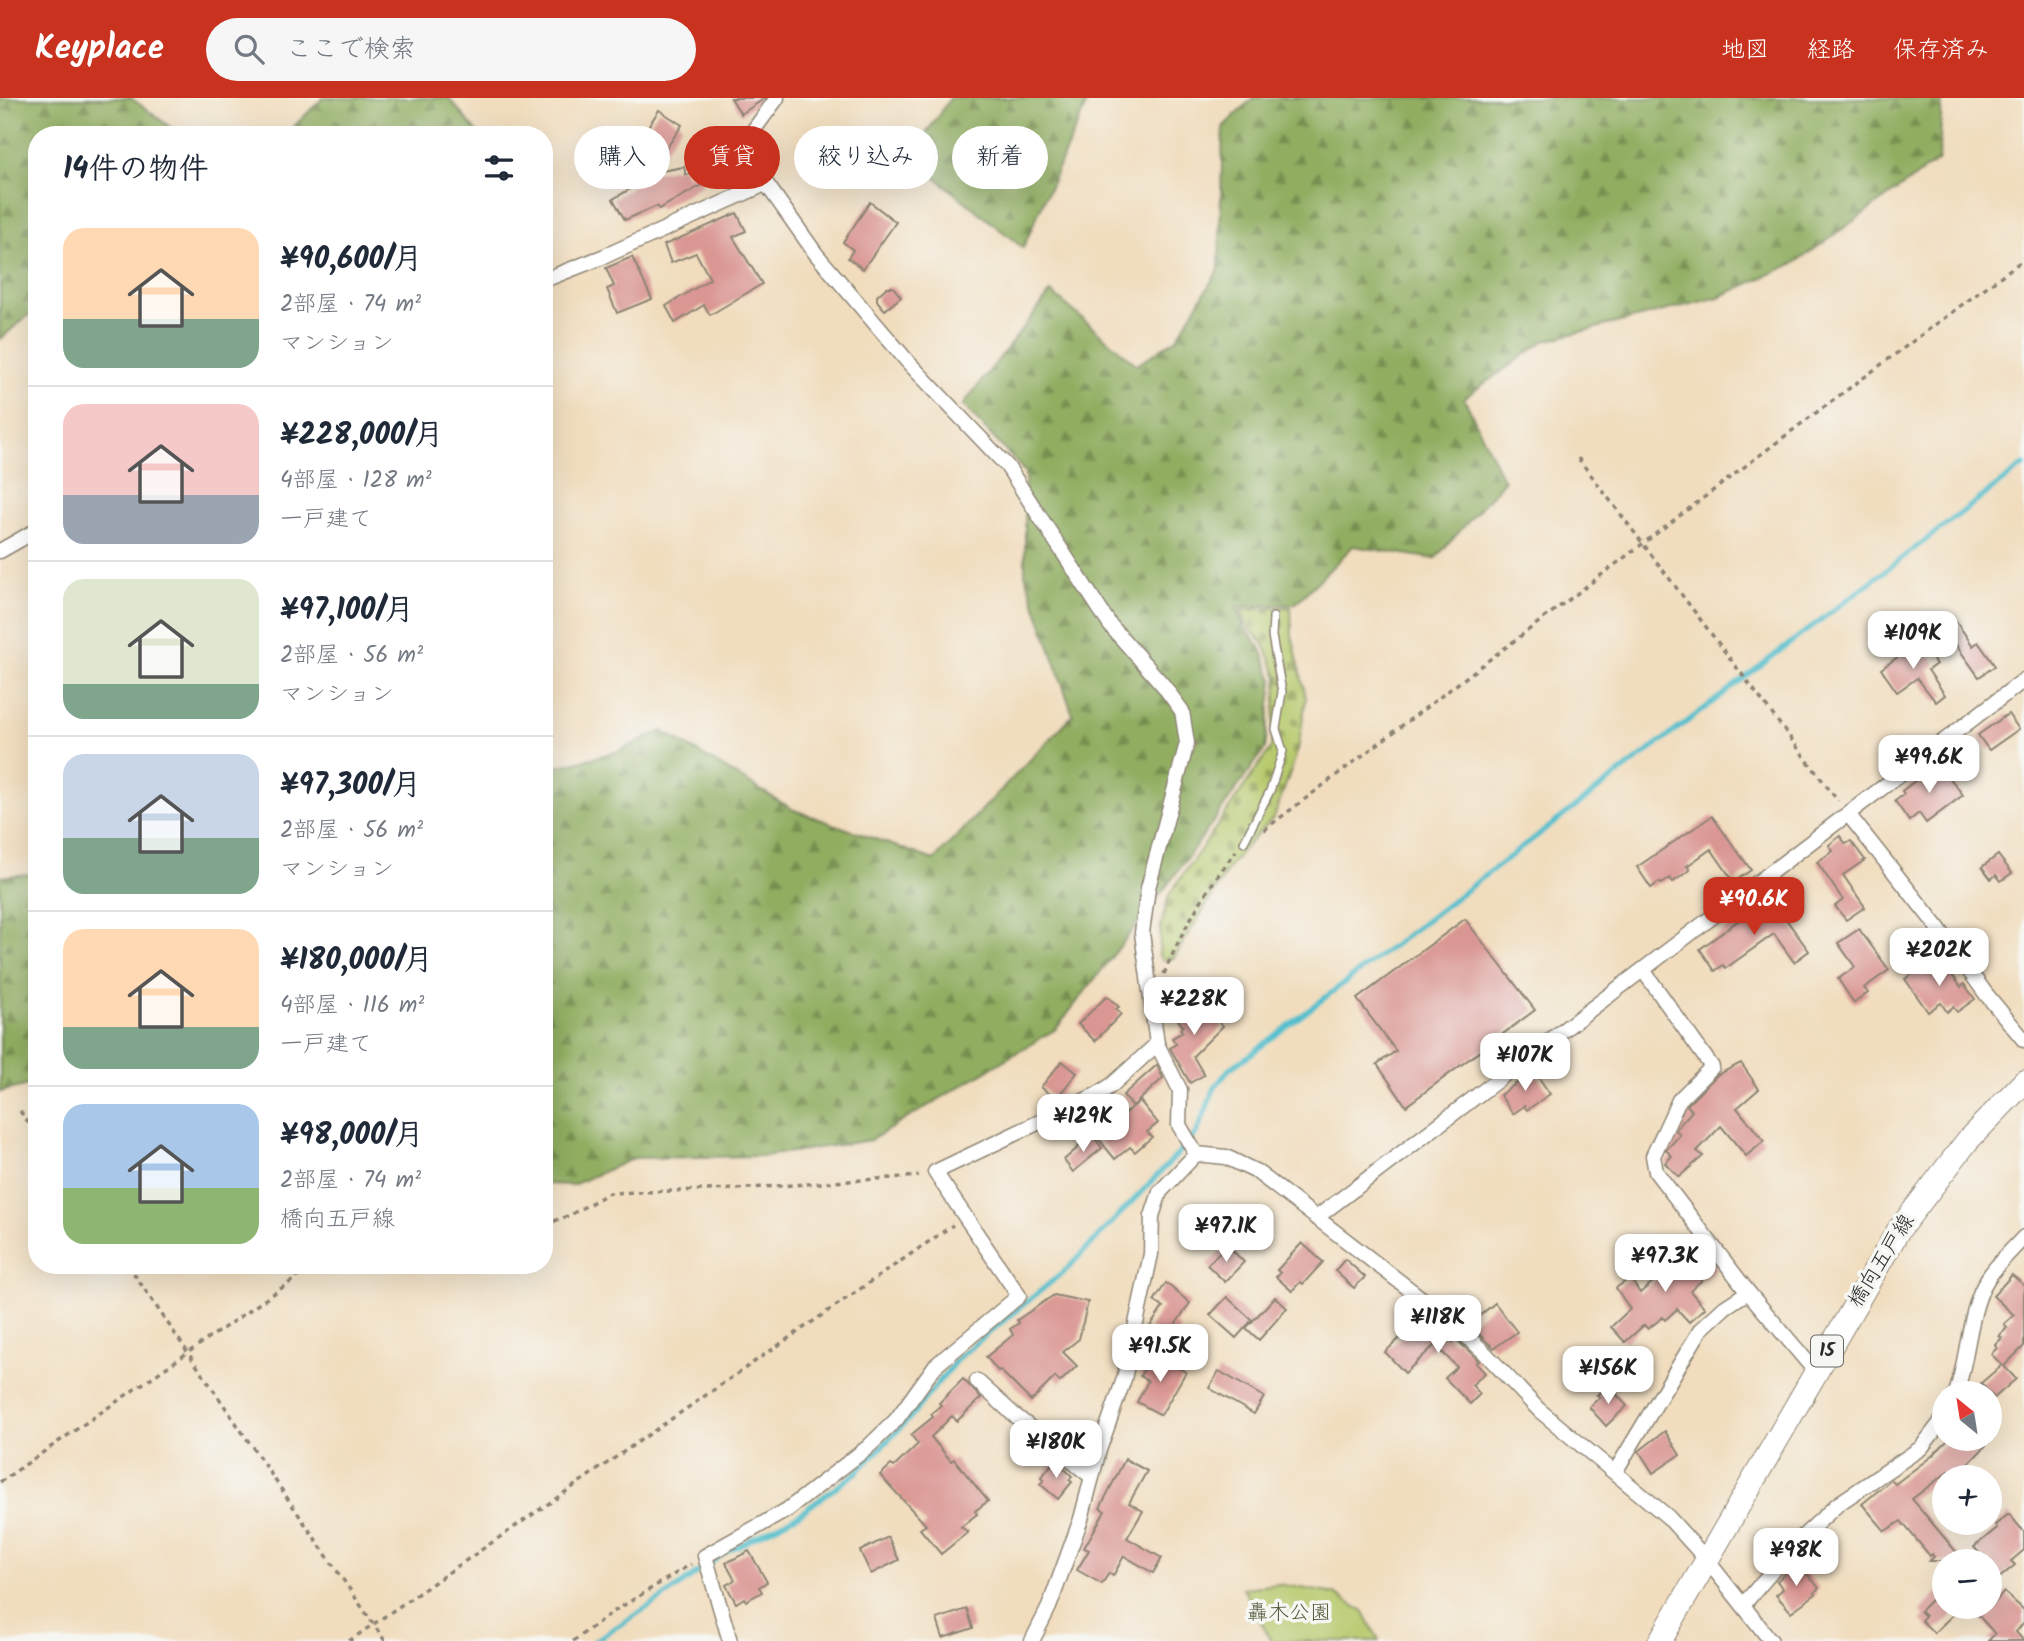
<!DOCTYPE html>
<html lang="ja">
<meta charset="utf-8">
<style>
:root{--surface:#fff;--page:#f6f6f7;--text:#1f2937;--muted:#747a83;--line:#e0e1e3;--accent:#c8321e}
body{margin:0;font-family:Kalam,"Klee One",sans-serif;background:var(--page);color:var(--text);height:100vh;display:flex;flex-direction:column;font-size:26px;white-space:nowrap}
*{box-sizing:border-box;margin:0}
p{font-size:23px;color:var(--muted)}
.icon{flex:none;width:38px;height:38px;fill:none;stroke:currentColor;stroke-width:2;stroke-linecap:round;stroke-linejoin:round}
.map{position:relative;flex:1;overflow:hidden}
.side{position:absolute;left:28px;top:28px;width:525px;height:1148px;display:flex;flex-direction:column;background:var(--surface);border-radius:28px;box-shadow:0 7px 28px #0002}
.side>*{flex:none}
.top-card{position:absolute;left:574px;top:28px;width:665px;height:63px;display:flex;gap:14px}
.needle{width:46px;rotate:330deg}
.fabs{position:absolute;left:1932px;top:1283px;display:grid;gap:14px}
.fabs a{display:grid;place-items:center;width:70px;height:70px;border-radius:50%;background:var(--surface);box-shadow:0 7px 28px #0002;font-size:35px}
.price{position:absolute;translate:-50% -60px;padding:0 16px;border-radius:14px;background:#fff;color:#222;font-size:23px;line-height:46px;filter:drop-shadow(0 2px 4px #0008)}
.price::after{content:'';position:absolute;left:50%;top:42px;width:21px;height:16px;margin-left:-10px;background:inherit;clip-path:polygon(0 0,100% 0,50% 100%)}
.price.current{background:var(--accent);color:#fff}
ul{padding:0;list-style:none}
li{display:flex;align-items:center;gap:21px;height:175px;padding:0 35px}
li+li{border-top:2px solid var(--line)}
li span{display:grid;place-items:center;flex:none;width:196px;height:140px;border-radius:21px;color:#555}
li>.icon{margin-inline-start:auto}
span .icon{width:84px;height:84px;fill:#fffc;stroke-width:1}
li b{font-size:30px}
h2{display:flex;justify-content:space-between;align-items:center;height:84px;padding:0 35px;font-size:30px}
.tag{padding:0 24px;border-radius:32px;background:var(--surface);box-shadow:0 7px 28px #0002;font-size:24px;line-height:63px}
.tag.current{background:var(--accent);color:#fff}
header{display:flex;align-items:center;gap:42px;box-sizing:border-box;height:98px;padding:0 35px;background:var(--accent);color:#fff}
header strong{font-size:33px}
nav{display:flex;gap:38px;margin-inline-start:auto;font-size:24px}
.search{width:490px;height:63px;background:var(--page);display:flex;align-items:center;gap:18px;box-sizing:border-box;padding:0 24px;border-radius:38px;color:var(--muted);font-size:26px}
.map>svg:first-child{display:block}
</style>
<header>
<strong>Keyplace</strong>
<div class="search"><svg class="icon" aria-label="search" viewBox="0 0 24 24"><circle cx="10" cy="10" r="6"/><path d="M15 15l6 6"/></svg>ここで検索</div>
<nav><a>地図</a><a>経路</a><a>保存済み</a></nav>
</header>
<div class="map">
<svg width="2024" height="1543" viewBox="0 0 2024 1543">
<defs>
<pattern id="forest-firs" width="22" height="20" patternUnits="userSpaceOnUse" patternTransform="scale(1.75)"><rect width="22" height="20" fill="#90ad60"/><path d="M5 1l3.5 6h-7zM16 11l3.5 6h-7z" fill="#768d4f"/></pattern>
<pattern id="cemetery-stones" width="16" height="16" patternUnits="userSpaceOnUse" patternTransform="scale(1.75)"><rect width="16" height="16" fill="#b6c96c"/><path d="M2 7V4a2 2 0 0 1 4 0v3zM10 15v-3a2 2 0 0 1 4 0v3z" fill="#94a359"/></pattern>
</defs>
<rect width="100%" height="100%" fill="#f6f6f2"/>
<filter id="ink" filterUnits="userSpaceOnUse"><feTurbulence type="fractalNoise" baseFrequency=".0143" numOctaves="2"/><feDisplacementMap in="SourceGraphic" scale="14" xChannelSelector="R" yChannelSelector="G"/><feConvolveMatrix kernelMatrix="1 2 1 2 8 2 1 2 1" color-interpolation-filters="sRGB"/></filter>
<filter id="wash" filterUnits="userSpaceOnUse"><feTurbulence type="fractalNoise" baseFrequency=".00686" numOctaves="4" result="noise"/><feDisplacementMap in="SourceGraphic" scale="28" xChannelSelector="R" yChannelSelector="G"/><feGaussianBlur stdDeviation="1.57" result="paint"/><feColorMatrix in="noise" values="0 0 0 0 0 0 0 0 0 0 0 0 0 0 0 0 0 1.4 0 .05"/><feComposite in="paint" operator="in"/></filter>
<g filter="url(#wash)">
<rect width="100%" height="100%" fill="#f1ddbe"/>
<g fill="url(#forest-firs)" stroke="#5e6c46" stroke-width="2">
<path d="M0,0H131L181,37H37V210L0,241Z"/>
<path d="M323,0H449L479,37H285Z"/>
<path d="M950,0H1089L1023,150L925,71L914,54Z"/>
<path d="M1253,0H1942L1939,62L1795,165L1719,199L1544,243L1464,300L1504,383L1435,461L1353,448L1295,506L1237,509L1244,529L1260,549L1273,582L1265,651L1175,777L1056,931L871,1042L765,1058L634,1060L573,1087L544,1086V672L616,654L662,633L794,712L934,762L1073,617L1025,476V374L963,307L1051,194L1137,267L1177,240L1219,171L1223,29Z"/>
<path d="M37,775V985L0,994V779Z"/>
</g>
<path fill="url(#cemetery-stones)" stroke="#707a4c" stroke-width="2" d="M1291,509L1292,537L1306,600L1298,652L1274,719L1246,748L1229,770L1174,860L1163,862L1159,858L1161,827L1169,797L1271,650L1278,579L1264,546L1247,528L1241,512Z"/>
<path fill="#b6c96c" stroke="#707a4c" stroke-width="2" d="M1278,1486L1335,1496L1364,1514L1379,1543H1271L1243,1490Z"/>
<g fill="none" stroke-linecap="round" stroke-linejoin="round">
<path stroke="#53bfcd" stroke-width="5" d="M594,1543L664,1499L726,1454L798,1417L856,1375L908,1322L959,1259L1066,1172L1178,1056L1197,1034L1215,989L1229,971L1251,956L2024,367"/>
</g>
<g id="blocks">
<g fill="#da9693">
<path d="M731,0H765L741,16Z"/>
<path d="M659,12L682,27L662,57L639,43Z"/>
<path d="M684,69L686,77L700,74L702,87L659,111L657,108L625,122L613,101L630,91L629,89L656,74Z"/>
<path d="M870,104L896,124L863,171L848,160L853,152L843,144Z"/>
<path d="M737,115L746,133L733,139L762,186L710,217L704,207L675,225L666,208L710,181L696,155L671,165L664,147Z"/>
<path d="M632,159L652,201L617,215L607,191L614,188L606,170Z"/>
<path d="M887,189H893L901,199L885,212L877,203V198Z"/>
<path d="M1955,522L1973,548L1978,544L1995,568L1979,579L1944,530Z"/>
<path d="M1919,544L1936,566L1928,572L1945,597L1936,604L1917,580L1897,594L1881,571Z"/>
<path d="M2008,616L2019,631L1989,652L1978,637Z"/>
<path d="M1938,665L1963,697L1926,725L1919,715L1909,723L1895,703L1904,696L1902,693Z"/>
<path d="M1712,718L1751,772L1734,784L1711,751L1687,768L1690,772L1673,784L1670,780L1661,786L1659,784L1651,790L1637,769Z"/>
<path d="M1840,738L1846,746L1851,743L1865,762L1843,777L1865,809L1846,822L1835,808L1843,802L1817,764L1833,753L1829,747Z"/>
<path d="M1998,757L2012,775L2001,783L1996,777L1991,781L1982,769Z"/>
<path d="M1770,799L1809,853L1794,864L1774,836L1726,870L1723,867L1715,873L1700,851Z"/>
<path d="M1465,821L1535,912L1406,1008L1377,966L1396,953L1357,901Z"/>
<path d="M1859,831L1889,872L1864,890L1868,895L1854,905L1838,881L1855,869L1838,845Z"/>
<path d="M1932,862L1935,866L1941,862L1961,889L1964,886L1975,901L1957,914L1953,909L1947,914L1941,905L1928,914L1905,881Z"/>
<path d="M1107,898L1119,909L1116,911L1121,916L1095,943L1078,926Z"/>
<path d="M1196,899L1223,928L1193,958L1204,977L1190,985L1170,950L1176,946L1172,940L1183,934L1180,931L1183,928L1178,922L1182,918L1179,915Z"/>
<path d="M1062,963L1077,975L1056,1001L1041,989Z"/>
<path d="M1741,965L1759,991L1737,1010L1764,1043L1746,1058L1721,1028L1697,1053L1703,1058L1679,1079L1665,1065L1672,1058L1666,1052L1680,1037L1676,1032L1677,1030L1692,1013L1687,1007L1717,977Z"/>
<path d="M1157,967L1163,980L1133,1008L1123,997Z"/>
<path d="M1534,973L1550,996L1527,1012L1524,1008L1513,1016L1500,997Z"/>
<path d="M1140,1003L1158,1025L1147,1034L1152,1039L1135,1054L1130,1049L1115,1061L1096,1038Z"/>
<path d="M1092,1037L1102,1050L1073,1074L1064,1062Z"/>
<path d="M1302,1145L1323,1164L1303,1186L1300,1184L1292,1193L1276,1179L1280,1175L1277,1172Z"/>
<path d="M1698,1145L1716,1169L1690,1193L1705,1210L1689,1224L1677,1211L1665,1222L1663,1219L1648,1231L1644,1227L1625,1244L1611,1229L1630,1211L1616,1190L1630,1180L1640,1195Z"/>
<path d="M1227,1147L1244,1164L1225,1184L1207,1167Z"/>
<path d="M1345,1161L1365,1179L1354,1190L1335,1173Z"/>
<path d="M2012,1177L2024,1187V1248L2004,1268L2016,1281L1994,1300L1981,1285L2002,1267L1991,1256L1997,1250L1995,1247L2002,1240L1999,1238L2007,1230L2004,1226L2014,1217L1993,1198Z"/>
<path d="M1166,1185L1190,1205L1175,1227L1181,1230L1171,1245L1149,1230L1163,1209L1154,1203Z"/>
<path d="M1054,1197L1088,1204L1079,1241L1063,1254L1077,1268L1060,1284L1055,1279L1031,1303L1000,1272L998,1273L986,1259L1013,1237L1010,1231L1019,1225L1017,1222Z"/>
<path d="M1227,1199L1252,1222L1236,1240L1210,1217Z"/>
<path d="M1275,1199L1287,1210L1259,1242L1246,1230Z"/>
<path d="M1495,1205L1517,1234L1494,1250L1470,1228L1472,1224Z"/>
<path d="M1426,1216L1453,1244L1456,1241L1475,1259L1479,1263L1476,1265L1485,1275L1472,1287L1480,1296L1470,1306L1445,1280L1457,1269L1435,1247L1405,1275L1385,1254Z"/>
<path d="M1153,1256L1186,1274L1161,1317L1137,1304L1148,1283L1140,1278Z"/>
<path d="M1219,1273L1264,1299L1254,1316L1209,1290Z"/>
<path d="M963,1281L981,1300L957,1323L952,1318L931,1339L951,1363L954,1361L988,1403L975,1413L977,1416L961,1429L968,1434L941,1456L920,1431L926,1427L880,1377L891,1367L894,1369L918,1346L911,1337L933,1319L931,1316L941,1307L939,1305Z"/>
<path d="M1608,1287L1627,1308L1606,1328L1589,1309L1600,1299L1597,1297Z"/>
<path d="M1665,1333L1680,1357L1653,1375L1639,1353Z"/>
<path d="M1950,1340H1993L1956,1379L1949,1373L1912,1401L1964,1463H1929L1934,1459L1932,1456L1930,1458L1901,1423L1885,1433L1862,1406L1891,1382L1895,1386L1932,1358Z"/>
<path d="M1125,1361L1147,1373L1129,1405L1143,1413L1127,1440L1162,1460L1153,1475L1124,1458L1113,1478L1109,1475L1102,1486L1077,1472L1089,1452L1084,1450L1105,1413L1100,1410Z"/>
<path d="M1055,1362L1072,1378L1069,1382L1072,1384L1058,1401L1040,1386L1044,1382L1041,1380Z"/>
<path d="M2009,1416L2024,1434V1452L2011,1463L2015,1467L1998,1481L1990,1471V1463H1986L1974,1449L1997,1430L1995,1427Z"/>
<path d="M888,1439L899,1462L871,1476L860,1453Z"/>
<path d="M749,1453L767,1484L759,1489L762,1494L746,1503L744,1500L736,1505L726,1487L735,1482L726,1465Z"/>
<path d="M1797,1464L1819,1490L1815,1494L1816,1496L1791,1514L1776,1497L1783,1491L1777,1483Z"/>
<path d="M1944,1489V1508H1962L1934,1535L1921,1522L1925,1518L1920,1513Z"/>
<path d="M2004,1494L2024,1512V1524L2016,1534L2024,1543H1988L1995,1536L1970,1508H1992Z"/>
<path d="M967,1511L973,1530L943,1540L937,1521Z"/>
</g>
</g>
</g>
<g filter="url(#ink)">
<use href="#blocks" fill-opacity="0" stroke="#8e8474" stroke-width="2"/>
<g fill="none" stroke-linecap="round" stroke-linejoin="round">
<defs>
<path id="lane" d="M1244,744L1270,693L1283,653L1276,631L1282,594L1272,538L1273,519"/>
<g id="street">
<path d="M777,0L753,33L746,57L816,156L908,264L1007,368L1110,527L1163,587L1182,613L1187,645L1148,790L1142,835L1157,946L1180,992L1179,1027L1196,1056"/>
<path d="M544,182L605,158L765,86"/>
<path d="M0,453L37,432"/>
<path d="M1848,716L1936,827L1986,896L2024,942"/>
<path d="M1643,872L1712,969L1679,1002L1653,1058L1656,1074L1748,1194L1815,1273"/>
<path d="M1196,1056L1226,1059L1257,1074L1443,1217L1482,1252L1539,1312L1668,1419L1707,1462L1771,1543"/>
<path d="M1316,1120L2024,582"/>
<path d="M977,1283L1013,1316L1092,1379"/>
<path d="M1956,1295C1968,1261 1969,1209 1988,1180C1998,1165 2012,1152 2024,1139"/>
<path d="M1615,1374L1701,1231L1725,1209L1748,1194"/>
<path d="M1743,1507L1798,1443L1838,1406L1921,1350L1944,1320"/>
<path d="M730,1543L705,1458L787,1412L867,1350L896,1322L935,1268L1019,1198L935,1074L1098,996L1112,987L1157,946"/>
<path d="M1032,1543L1049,1509L1081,1421L1099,1352L1124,1281L1151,1156L1152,1118L1160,1094L1196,1056"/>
</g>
<path id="primary" d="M1660,1543L1898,1133L1968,1042L2024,984"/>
</defs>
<use href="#lane" stroke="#8e8474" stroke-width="10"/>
<use href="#street" stroke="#8e8474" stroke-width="17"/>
<use href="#primary" stroke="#8e8474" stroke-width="25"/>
<g stroke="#8e8474" stroke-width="3.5" stroke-dasharray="5 5" stroke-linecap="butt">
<path d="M1578,360L1838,703"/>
<path d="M1264,732L1805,323L2024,161"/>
<path d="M1164,876C1182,832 1207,790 1236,753"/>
<path d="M20,1013L37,1037"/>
<path d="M544,1124H552L570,1117L609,1095L736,1091L919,1078"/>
<path d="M128,1167L385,1543"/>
<path d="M0,1384L315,1167"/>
<path d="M349,1543L953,1127"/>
<path d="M573,1543L613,1514L691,1466"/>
</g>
<use href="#lane" stroke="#fff" stroke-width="7"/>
<use href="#street" stroke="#fff" stroke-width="14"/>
<use href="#primary" stroke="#fff" stroke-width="23"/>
</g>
</g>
<g text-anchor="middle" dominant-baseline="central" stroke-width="7" stroke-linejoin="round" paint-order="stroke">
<rect fill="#f6f6f2" stroke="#686867" stroke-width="2" x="1811" y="1237.5" width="32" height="31" rx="5"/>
<g font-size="19" font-weight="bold" fill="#2b2b2b">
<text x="1827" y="1253">15</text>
</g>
<g font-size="21" fill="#2b2b2b" stroke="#f6f6f2">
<text transform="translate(1882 1163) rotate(-58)">橋向五戸線</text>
</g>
<g font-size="21" fill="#555a3e" stroke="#f6f6f2">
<text x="1289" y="1515">轟木公園</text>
</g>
</g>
</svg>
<div class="fabs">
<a><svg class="needle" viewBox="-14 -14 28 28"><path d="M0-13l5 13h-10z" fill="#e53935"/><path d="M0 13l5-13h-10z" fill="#747a83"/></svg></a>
<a>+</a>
<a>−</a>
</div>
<b class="price" style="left:1913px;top:573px">¥109K</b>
<b class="price" style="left:1929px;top:697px">¥99.6K</b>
<b class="price current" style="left:1754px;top:839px">¥90.6K</b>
<b class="price" style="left:1939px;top:890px">¥202K</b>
<b class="price" style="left:1194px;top:939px">¥228K</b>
<b class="price" style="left:1525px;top:995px">¥107K</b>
<b class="price" style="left:1083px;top:1056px">¥129K</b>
<b class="price" style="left:1226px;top:1166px">¥97.1K</b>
<b class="price" style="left:1665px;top:1196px">¥97.3K</b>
<b class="price" style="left:1438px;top:1257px">¥118K</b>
<b class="price" style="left:1160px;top:1286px">¥91.5K</b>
<b class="price" style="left:1608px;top:1308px">¥156K</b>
<b class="price" style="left:1056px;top:1382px">¥180K</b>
<b class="price" style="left:1796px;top:1490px">¥98K</b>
<div class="top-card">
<a class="tag">購入</a>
<a class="tag current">賃貸</a>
<a class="tag">絞り込み</a>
<a class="tag">新着</a>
</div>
<section class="side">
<h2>14件の物件<svg class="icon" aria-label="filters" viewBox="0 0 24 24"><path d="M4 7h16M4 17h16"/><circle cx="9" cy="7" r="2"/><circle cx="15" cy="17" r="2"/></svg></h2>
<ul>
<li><span style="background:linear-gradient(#ffd9b3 65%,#7fa58c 0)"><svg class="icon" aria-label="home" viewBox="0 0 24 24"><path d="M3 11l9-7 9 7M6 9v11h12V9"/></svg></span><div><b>¥90,600/月</b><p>2部屋 · 74 m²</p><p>マンション</p></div></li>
<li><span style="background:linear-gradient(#f6c9c9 65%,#9aa5b1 0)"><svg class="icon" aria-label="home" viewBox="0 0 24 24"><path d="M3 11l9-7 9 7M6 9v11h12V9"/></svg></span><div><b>¥228,000/月</b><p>4部屋 · 128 m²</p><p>一戸建て</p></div></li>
<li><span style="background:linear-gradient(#dfe7d0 75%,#7fa58c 0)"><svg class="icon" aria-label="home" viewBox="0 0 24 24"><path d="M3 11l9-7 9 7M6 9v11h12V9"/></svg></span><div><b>¥97,100/月</b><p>2部屋 · 56 m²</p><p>マンション</p></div></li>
<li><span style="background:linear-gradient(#c9d6e8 60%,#7fa58c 0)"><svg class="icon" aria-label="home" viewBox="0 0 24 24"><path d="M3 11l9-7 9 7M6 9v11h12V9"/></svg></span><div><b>¥97,300/月</b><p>2部屋 · 56 m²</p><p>マンション</p></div></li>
<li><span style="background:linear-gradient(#ffd9b3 70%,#7fa58c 0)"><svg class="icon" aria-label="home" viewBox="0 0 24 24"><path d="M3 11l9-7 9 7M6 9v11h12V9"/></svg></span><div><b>¥180,000/月</b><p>4部屋 · 116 m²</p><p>一戸建て</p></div></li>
<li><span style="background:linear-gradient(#a9c7e8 60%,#8fb573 0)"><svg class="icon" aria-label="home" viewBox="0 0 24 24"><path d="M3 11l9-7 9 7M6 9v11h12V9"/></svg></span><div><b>¥98,000/月</b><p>2部屋 · 74 m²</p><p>橋向五戸線</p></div></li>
</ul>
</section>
</div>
